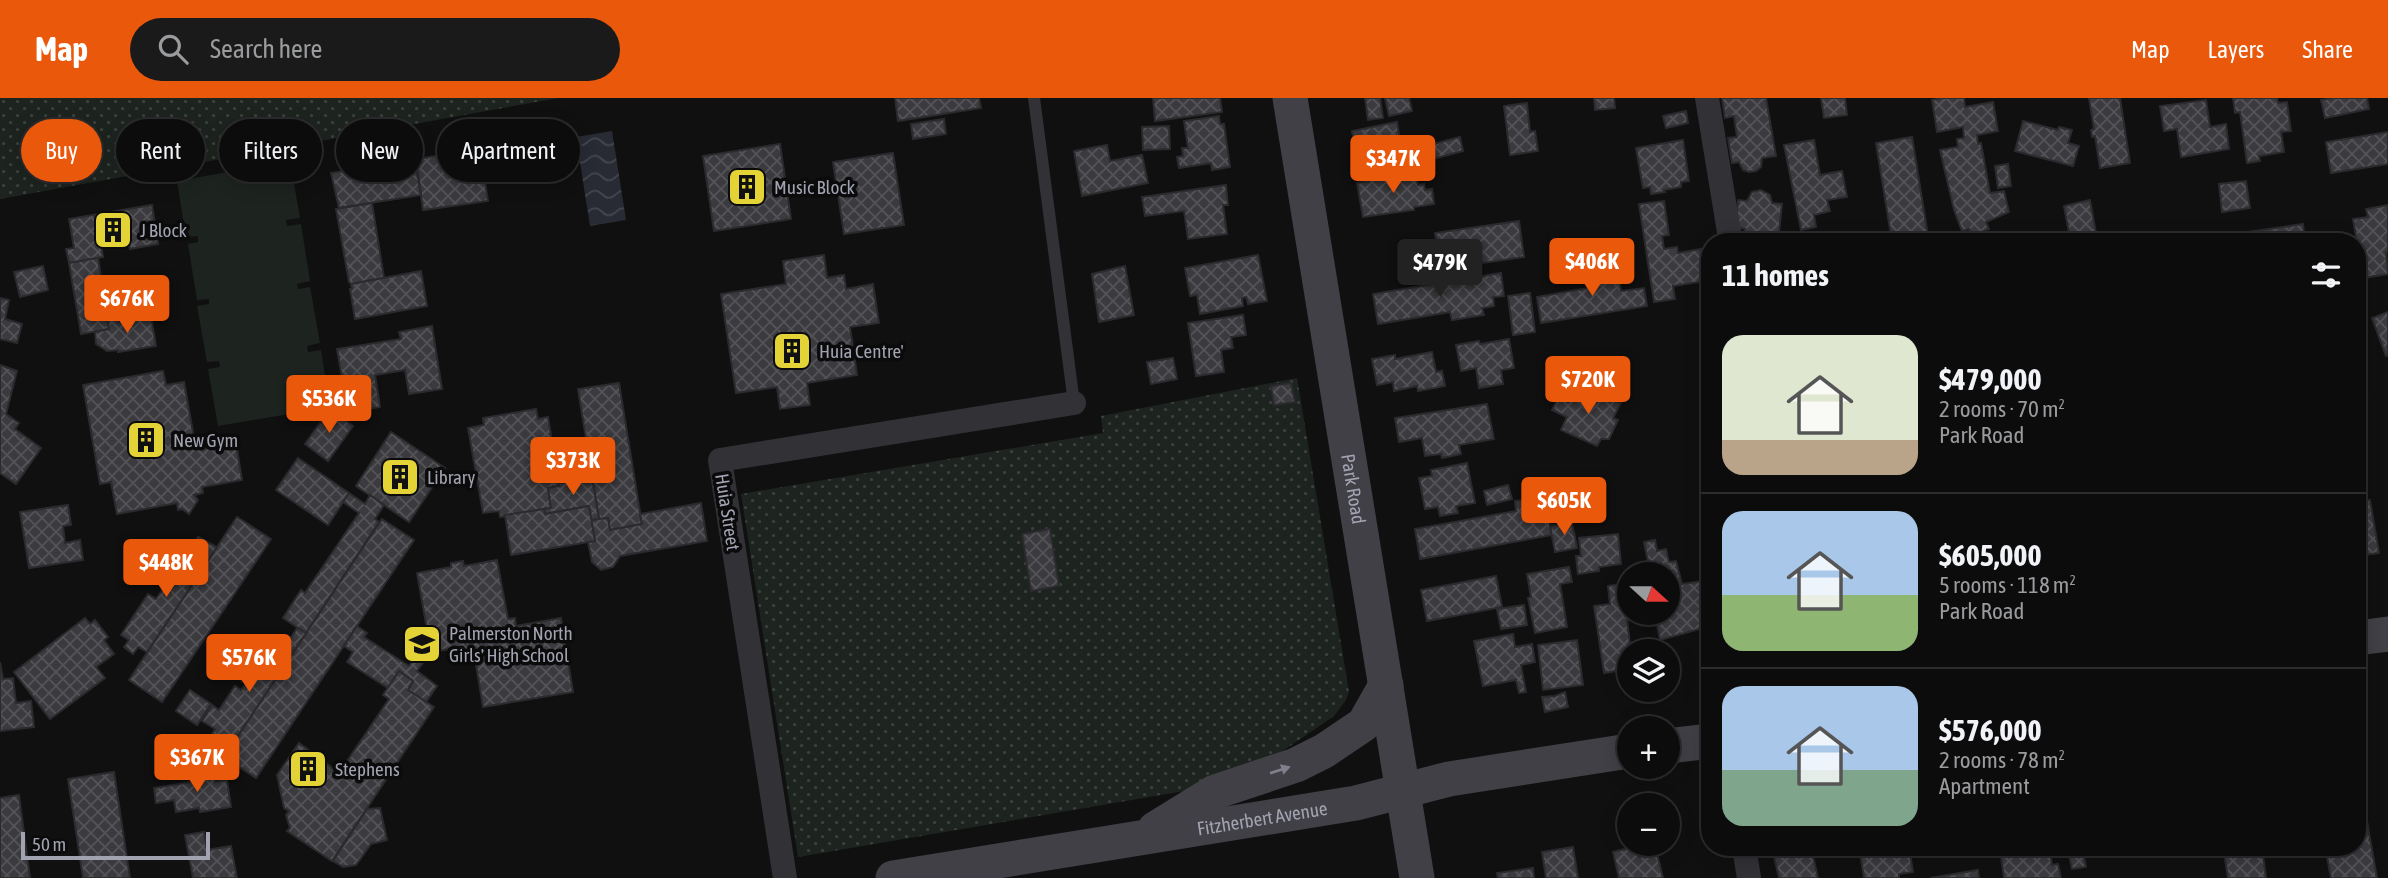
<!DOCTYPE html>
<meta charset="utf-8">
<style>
:root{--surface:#0c0c0d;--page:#1a1a1b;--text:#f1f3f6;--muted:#9a9b9d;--line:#2c2c2e;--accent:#ea580c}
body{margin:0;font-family:"Asap Condensed",sans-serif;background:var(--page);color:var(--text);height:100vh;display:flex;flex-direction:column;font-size:26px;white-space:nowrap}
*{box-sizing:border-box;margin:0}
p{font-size:23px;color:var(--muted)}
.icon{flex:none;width:38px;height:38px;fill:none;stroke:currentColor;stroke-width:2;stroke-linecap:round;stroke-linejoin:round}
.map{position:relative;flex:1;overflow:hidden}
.sheet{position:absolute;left:1701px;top:135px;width:665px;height:623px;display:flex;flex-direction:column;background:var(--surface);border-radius:28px;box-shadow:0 4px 18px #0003,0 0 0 2px var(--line)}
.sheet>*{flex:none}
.hud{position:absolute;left:21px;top:21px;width:665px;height:63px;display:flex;gap:14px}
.needle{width:46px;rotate:111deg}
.controls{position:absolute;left:1617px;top:464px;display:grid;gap:14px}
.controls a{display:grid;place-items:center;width:63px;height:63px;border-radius:50%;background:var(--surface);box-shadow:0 4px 18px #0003,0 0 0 2px var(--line);font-size:35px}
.scale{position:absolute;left:21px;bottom:18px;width:189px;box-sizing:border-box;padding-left:7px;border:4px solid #a2a3b1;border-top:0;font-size:19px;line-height:24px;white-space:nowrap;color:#a2a3b1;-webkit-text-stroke:5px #0b0b0c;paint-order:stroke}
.price{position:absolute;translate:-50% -60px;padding:0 16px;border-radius:7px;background:var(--accent);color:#fff;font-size:23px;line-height:46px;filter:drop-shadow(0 2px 4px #0008)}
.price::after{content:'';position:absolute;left:50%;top:42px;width:21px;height:16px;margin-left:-10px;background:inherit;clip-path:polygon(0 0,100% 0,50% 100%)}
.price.active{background:#222;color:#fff}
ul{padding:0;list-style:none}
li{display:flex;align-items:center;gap:21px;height:175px;padding:0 21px}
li+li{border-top:2px solid var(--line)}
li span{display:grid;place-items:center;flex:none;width:196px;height:140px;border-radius:21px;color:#555}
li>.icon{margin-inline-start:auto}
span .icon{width:84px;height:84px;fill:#fffc;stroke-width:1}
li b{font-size:30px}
h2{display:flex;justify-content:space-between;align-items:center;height:84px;padding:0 21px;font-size:30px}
.tag{padding:0 24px;border-radius:32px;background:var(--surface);box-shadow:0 4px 18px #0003,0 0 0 2px var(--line);font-size:24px;line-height:63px}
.tag.active{background:var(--accent);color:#fff}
header{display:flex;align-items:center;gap:42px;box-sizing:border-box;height:98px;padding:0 35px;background:var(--accent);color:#fff}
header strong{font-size:33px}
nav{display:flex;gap:38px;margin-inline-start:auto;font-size:24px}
.search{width:490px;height:63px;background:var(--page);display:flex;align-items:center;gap:18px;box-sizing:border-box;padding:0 24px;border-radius:38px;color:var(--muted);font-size:26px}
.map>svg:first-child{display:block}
</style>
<header>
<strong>Map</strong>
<div class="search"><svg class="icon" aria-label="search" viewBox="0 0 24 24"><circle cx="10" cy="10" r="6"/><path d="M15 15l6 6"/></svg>Search here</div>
<nav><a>Map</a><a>Layers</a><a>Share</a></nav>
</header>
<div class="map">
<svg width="2388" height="780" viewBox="0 0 2388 780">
<defs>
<pattern id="park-dots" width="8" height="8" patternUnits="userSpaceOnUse" patternTransform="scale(1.75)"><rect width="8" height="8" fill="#1d241f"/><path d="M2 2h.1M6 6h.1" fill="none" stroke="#3b413d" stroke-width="1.8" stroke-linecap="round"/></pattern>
<pattern id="water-waves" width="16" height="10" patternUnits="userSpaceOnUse" patternTransform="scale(1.75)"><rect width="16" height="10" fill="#282b34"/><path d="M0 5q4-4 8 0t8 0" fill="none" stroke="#44474f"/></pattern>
<pattern id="building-cross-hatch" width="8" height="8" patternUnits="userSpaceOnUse" patternTransform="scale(1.75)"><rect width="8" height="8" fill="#3b3a3e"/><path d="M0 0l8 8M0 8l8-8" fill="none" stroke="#545358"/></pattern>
</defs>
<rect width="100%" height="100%" fill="#101011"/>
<path fill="#1d241f" d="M290,63L300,120L286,122L287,128L301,126L310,183L297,186L298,191L310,189L320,245L307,248L308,254L321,252L330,309L218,328L208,271L220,269L219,263L207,264L197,208L209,206V201L197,202L188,146L198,144V138L186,139L177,83Z"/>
<g fill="url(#park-dots)">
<path d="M0,0H558L0,101Z"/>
<path d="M1297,280L1349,594L1346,602L1334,618L1271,661L1190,692L798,759L741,396L1103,335L1101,318Z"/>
</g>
<path fill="url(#water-waves)" d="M612,33L626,122L590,128L576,39Z"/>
<g fill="url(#building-cross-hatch)" stroke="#2b2a2d" stroke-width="2">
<path d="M895,0H979L981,10L898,23Z"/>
<path d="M1153,0H1220L1222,14L1155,23Z"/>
<path d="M1365,0H1380L1383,20L1368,22Z"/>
<path d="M1385,0H1409L1412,13L1389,18Z"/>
<path d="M1594,0H1614L1615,10L1595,12Z"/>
<path d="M1722,0H1766L1776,58L1762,60L1761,69L1756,73L1749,74L1743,72L1739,64L1732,65L1728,40L1737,39L1734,18L1725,20Z"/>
<path d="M1821,0H1845L1847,17L1824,20Z"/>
<path d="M1941,0H1964L1965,9L1993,4L1998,33L1977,37L1978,46L1981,45L1990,95L2004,93L2009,114L1986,124L1989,131L1971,138L1969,131L1962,133L1954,112L1940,52L1958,49L1957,41L1964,40L1963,29L1937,34L1932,2Z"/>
<path d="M2089,0H2120L2130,65L2100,70L2095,38L2092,39L2091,32L2094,31Z"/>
<path d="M2233,0H2277L2278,5L2287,4L2291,33L2281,34L2284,54L2259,58L2260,63L2247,65L2240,14L2235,15Z"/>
<path d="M2333,0H2367L2369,11L2325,20L2321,2Z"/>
<path d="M2206,2L2210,29L2226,26L2229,51L2181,59L2177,31L2164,33L2160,8Z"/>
<path d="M1527,5L1530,34L1535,33L1538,53L1510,57L1504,8Z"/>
<path d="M1686,13L1688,25L1666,30L1663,18Z"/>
<path d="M1219,18L1220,26H1224L1230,69L1212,72L1211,65L1179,70L1177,59L1183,58L1182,50H1188L1184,23Z"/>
<path d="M944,21L946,36L913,41L911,26Z"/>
<path d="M559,23L567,67L541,71L535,27Z"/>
<path d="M2023,23L2058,32L2059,29L2072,32L2068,45L2079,48L2073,68L2015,53Z"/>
<path d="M1397,24L1403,60L1359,68L1352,33Z"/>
<path d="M1169,28L1170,51L1143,52L1142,29Z"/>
<path d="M2388,34V66L2331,75L2326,44Z"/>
<path d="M1460,39L1463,53L1429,62L1426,48Z"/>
<path d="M1912,39L1929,144H1892L1876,45Z"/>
<path d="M1683,42L1689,83L1681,84V89L1664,92L1665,94L1651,96L1650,89L1643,90L1636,50Z"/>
<path d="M1814,42L1820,77L1842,73L1847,99L1827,102L1830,113L1814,117L1816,129L1801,132L1784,47Z"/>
<path d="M780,46L791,121L714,133L703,58Z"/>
<path d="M1107,47L1110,63L1142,57L1148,85L1082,98L1074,53Z"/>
<path d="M480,51L488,103L423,112L416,61Z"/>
<path d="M893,55L904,127L844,136L833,64Z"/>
<path d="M407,63L408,65L415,64L421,97L339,110L331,75Z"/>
<path d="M2008,66L2011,88L1998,90L1995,68Z"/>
<path d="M1404,76V78L1416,76L1418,87L1424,86L1425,92L1432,91L1434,106L1414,109V112L1363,119L1357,85Z"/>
<path d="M2246,83L2250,110L2222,114L2219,86Z"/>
<path d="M1226,87L1228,107H1223L1227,136L1188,141L1184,113L1145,118L1142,99Z"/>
<path d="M1761,92L1770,97L1772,105L1782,106L1778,144H1743L1745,131L1736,129L1738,102L1747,103L1752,94Z"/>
<path d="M2090,102L2096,135L2070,140L2064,108Z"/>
<path d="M1664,103L1669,137L1662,138L1664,151L1677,149L1678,155L1701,151L1705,183L1673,188L1675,201L1654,204L1639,106Z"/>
<path d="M372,105L384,180L351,186L349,184L336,111Z"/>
<path d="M152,107L158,146L130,151L128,143L101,147L103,159L69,165L66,151L74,150L69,121Z"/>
<path d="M2388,107V154H2386L2388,176L2363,180L2353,121L2368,119L2366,111Z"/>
<path d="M1519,123L1524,159L1440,171L1435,135Z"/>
<path d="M2303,126L2305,144H2177Z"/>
<path d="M824,157L827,180L844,177L846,191L873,186L879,225L850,229L857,277L807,285L810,307L780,311L777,289L736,295L721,196L786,186L783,163Z"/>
<path d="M1258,157L1267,203L1248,206L1246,199L1242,200L1243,208L1200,216L1197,197L1190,198L1185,170Z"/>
<path d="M98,160L109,231L81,236L69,165Z"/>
<path d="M1617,166L1621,193L1644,190L1647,208L1541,225L1537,199L1594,189L1591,170Z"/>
<path d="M43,168L48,192L20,199L14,174Z"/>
<path d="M1125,168L1134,217L1099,224L1092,176Z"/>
<path d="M421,173L427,208L355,221L350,191H352L351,186Z"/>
<path d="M1501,175L1504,198L1493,199L1494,208L1482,210L1484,217L1452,222L1450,214L1378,226L1373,196Z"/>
<path d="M1530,195L1535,234L1513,237L1508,198Z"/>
<path d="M0,200L9,202L5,221L22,226L17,245L0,241Z"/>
<path d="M2388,214V257L2386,258L2372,220Z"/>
<path d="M1243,217L1246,237L1231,239L1233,250L1221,252L1224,274L1196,278L1188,225Z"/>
<path d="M118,218L119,224L151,218L156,248L118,254V252L107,253L96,246L95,234L109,231L107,220Z"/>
<path d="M432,228L442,291L409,296L405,272L375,277L380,309L348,314L337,251L401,241L399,234Z"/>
<path d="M1509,241L1514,270L1501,272L1503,286L1479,290L1476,270L1461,273L1456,247L1479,243L1480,246Z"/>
<path d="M1432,254L1436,274L1442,273L1445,288L1418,293L1417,288L1394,293L1393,284L1377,287L1372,261L1395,257V261Z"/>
<path d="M1173,260L1177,281L1151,286L1147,264Z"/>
<path d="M0,267L17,273L6,316L19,325L15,331L41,350L16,386L0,375Z"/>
<path d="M2362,271L2367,296L2357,298V272Z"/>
<path d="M163,273L166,287L184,284L194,340L199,339L201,351L236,345L242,382L202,389L203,395L194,397L198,402L189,416L182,411L178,412L177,405L117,416L111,384L100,386L83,287Z"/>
<path d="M619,285L642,426L610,432L608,420L599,421L578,291Z"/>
<path d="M1291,285L1295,304L1274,307L1271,288Z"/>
<path d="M1562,291L1591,304L1596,293L1621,305L1613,320L1618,322L1609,341H1601L1597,348L1561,332L1567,319L1552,312Z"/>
<path d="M1487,306L1494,341L1459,347L1461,356L1442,360L1441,356L1425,358L1422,340L1399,344L1395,320Z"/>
<path d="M330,311L353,328L328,363L305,346Z"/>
<path d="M536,311L538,321L548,319L559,385V388L548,390L551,410L500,419L499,413L483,415L468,330L484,327L483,320Z"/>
<path d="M391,334L445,370L409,424L356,388Z"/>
<path d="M1710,349V386L1708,378H1705L1703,365H1706L1704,350Z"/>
<path d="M298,360L349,395L328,427L276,392Z"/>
<path d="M1467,365L1475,405L1456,408L1458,415L1440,418L1438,409L1425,411L1419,380L1432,378L1431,372Z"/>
<path d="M592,380L599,421L591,422L589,408L545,416L544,411L551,410L548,390L559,388V385Z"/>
<path d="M1508,387L1512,401L1487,407L1484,393Z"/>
<path d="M349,395L365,406L370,397L384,407L375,421L379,424L306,535L283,520L301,492L305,495L359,415L343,404Z"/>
<path d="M1545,398L1552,437L1420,461L1415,431L1516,413L1515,403Z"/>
<path d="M2370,402L2379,455L2357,458V404Z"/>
<path d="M701,405L707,443L620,458L613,469L601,472L592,464L588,444L595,443L591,422L608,420L610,432L642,426L640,416Z"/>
<path d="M68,407L71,427L63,428L65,445L80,442L83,462L29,470L20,414Z"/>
<path d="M589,408L595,443L511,457L505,417L544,411L545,416Z"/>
<path d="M237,419L271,441L162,604L129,582Z"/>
<path d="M382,421L414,442L256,680L224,659Z"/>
<path d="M1572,424L1577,450L1555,454L1550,428Z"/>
<path d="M1050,431L1059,488L1031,493L1022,436Z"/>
<path d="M1618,436L1621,466L1599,469V473L1578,476L1576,458H1581L1579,440Z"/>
<path d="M198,439L217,449L147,554L138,549L133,556L124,549L129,542L121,537L148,496L156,501Z"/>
<path d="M1655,442L1657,453L1666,451L1669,464L1676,463L1682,486L1703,483L1710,528L1660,542L1656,522L1660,521L1659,514H1668V476H1647L1645,464H1648L1644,444Z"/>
<path d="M497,462L508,521L515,520L516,528L561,520L573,594L483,609L474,555L464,557L462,549L431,554L417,475L451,469V465L463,463L464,468Z"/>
<path d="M1569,469L1572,484L1560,486L1567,529L1535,535L1528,500L1531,499L1527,476Z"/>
<path d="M1496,478L1502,509L1427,523L1421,492Z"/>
<path d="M1627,485L1629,514H1631L1632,521L1627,522L1631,553L1629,571L1604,575L1594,508L1610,506L1608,488Z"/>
<path d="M1524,507L1527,527L1501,531L1497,511Z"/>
<path d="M85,520L90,526L95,522L108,539L104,542L114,556L96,569L105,580L50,621L14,574Z"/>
<path d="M357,528L367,535L364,539L409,568L423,547L429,546L431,554L417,573L437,588L426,604L408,592L413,583L399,573L388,590L347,564L353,554L344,548Z"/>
<path d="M297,530L306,535L229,651L210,639L215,631L202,623L212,607L219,612L235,588L241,592L246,586L241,583L258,557L262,559L269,550L279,558Z"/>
<path d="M1513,536L1515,549L1532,546L1535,564L1521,567L1526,594L1519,595L1516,582L1483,588L1474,543Z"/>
<path d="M1577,542L1583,587L1543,592L1538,547Z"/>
<path d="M0,564L3,581L13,580L16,605L31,603L34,629L0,633Z"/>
<path d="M399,573L413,583L408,592L434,609L332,763L287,733L290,730L286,717L289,713L284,710L277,677L299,645L339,675L389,601L383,597Z"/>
<path d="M190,592L211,606L197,627L176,613Z"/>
<path d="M1565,594L1568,609L1545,614L1542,599L1555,598Z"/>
<path d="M193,645L197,661L183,664L179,649Z"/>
<path d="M2357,666L2377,780H2331L2325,749H2357Z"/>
<path d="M213,672L215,684L227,682L231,709L200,714L199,710L176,714L174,702L156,705L154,690L197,683L196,675Z"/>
<path d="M114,674L130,780H83L68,681Z"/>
<path d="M19,697L30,780H0V700Z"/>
<path d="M380,710L387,742L371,746L356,767L343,769L333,763L367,711Z"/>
<path d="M204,734L207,752L231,748L237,780H193L185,737Z"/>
<path d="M1636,748L1639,759L1657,755L1663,780H1619L1613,754Z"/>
<path d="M1573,749L1578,780H1546L1542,754Z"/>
<path d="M1768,749H1811L1818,780H1779L1772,750Z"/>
<path d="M1859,749H1909L1913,774L1899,776V780H1864Z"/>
<path d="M2067,749H2082L2086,769L2072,771Z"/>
<path d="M2223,749H2262L2266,780H2228Z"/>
<path d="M2050,750L2052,767L2058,766L2061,780H2004L2001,759Z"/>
<path d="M1533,770L1534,780H1498L1497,775Z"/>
<path d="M1978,772L1979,780H1930Z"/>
</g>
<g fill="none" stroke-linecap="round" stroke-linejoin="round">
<path stroke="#323136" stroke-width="12" d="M1034,0L1074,305"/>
<g stroke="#323136" stroke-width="24">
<path d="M1707,0L1729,134"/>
<path d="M1744,749L1749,780"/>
<path d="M785,780L720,362L1074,305"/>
</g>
<g stroke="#404046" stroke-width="35">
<path id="s1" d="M1290,0L1417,780"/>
<path d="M2357,540L2388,536"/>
<path d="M1668,648L1710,643"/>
<path d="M1155,731L1215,694L1296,667L1324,653L1364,626L1386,587"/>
<path id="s2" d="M893,780L1356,705L1449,681L1629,653"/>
</g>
</g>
<defs><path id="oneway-solid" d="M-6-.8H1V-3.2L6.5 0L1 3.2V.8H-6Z" transform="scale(1.75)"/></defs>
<use fill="#80808c" href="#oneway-solid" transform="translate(1280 672) rotate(-18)"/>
<defs>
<symbol id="building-square" viewBox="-11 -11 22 22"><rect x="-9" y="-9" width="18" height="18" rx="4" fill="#e3d336" stroke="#0b0b0c"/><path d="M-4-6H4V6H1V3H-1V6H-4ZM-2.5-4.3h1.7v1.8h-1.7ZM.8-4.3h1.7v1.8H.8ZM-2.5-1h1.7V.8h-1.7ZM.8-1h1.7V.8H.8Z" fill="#111"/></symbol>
<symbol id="school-square" viewBox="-11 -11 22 22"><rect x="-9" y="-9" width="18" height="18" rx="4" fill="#e3d336" stroke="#0b0b0c"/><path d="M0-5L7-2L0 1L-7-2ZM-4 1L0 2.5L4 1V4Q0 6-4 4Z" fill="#111"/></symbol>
</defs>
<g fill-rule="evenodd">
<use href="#building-square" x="725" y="67" width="44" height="44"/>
<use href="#building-square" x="91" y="110" width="44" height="44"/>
<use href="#building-square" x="770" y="231" width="44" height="44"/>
<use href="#building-square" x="124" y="320" width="44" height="44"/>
<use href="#building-square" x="378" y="357" width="44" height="44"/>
<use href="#school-square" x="400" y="524" width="44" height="44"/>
<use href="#building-square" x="286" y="649" width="44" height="44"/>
</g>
<g text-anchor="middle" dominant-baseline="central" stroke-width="7" stroke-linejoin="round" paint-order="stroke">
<g font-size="19" fill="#a2a3b1" stroke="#0b0b0c" text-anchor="start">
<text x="774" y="89">Music Block</text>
<text x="140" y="132">J Block</text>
<text x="819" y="253">Huia Centre'</text>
<text x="173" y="342">New Gym</text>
<text x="427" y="379">Library</text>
<text x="449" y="535">Palmerston North<tspan x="449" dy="22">Girls' High School</tspan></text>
<text x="335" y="671">Stephens</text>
</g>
<g font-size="19" fill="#a2a3b1" stroke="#0b0b0c">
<text stroke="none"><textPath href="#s1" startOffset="396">Park Road</textPath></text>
<text transform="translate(728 414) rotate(81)">Huia Street</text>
<text stroke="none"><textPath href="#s2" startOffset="374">Fitzherbert Avenue</textPath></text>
</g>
</g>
</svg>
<div class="controls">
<a><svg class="needle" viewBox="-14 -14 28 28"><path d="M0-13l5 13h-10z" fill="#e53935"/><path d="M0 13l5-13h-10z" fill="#9a9b9d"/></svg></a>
<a><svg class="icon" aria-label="layers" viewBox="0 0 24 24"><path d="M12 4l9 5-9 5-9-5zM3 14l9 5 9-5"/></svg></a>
<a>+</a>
<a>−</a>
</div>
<div class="scale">50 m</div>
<b class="price" style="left:1393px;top:97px">$347K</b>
<b class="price" style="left:1592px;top:200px">$406K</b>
<b class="price active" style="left:1440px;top:201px">$479K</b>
<b class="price" style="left:127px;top:237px">$676K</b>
<b class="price" style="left:1588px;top:318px">$720K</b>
<b class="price" style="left:329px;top:337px">$536K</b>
<b class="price" style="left:573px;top:399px">$373K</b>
<b class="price" style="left:1564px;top:439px">$605K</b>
<b class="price" style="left:166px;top:501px">$448K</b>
<b class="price" style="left:249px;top:596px">$576K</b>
<b class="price" style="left:197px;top:696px">$367K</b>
<div class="hud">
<a class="tag active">Buy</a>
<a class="tag">Rent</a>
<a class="tag">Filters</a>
<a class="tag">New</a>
<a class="tag">Apartment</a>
</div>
<section class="sheet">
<h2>11 homes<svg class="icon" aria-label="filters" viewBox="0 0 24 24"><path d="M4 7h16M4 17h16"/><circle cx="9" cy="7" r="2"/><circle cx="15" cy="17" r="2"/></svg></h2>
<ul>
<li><span style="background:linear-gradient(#dfe7d0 75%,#b9a48a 0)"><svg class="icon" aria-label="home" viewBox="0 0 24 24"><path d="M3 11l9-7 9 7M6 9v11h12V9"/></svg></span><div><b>$479,000</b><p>2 rooms · 70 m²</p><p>Park Road</p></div></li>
<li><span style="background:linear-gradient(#a9c7e8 60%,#8fb573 0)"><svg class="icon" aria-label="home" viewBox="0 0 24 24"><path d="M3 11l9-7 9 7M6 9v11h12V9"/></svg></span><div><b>$605,000</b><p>5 rooms · 118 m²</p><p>Park Road</p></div></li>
<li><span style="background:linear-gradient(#a9c7e8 60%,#7fa58c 0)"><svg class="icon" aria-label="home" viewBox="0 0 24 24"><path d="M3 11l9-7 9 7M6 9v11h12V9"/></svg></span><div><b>$576,000</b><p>2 rooms · 78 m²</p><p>Apartment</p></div></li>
</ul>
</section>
</div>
